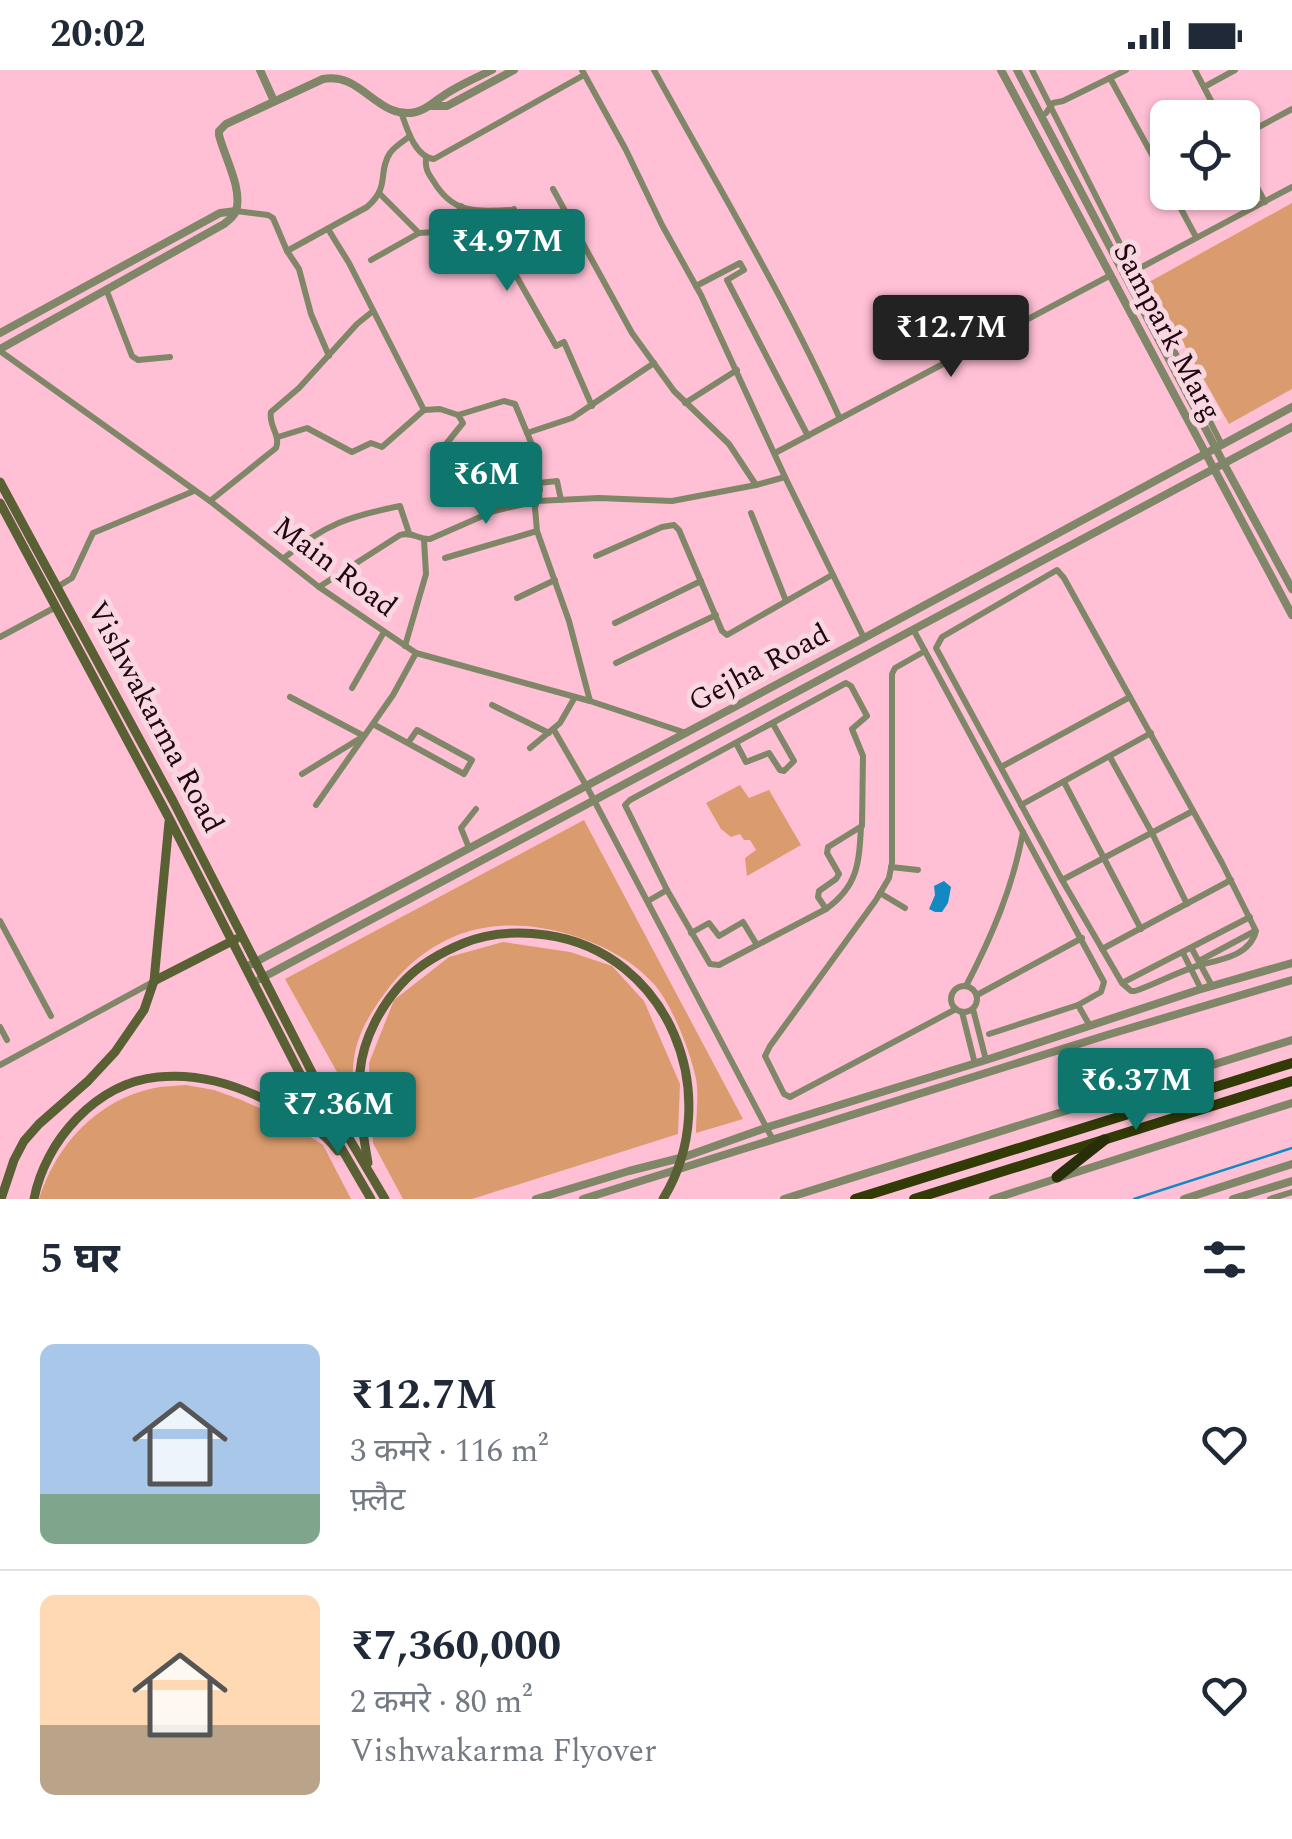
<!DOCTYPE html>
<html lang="hi">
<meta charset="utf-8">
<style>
:root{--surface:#fff;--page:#f2f2f3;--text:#1f2937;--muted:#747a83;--line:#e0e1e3;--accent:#0f766e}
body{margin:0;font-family:Spectral,"Noto Sans Devanagari",serif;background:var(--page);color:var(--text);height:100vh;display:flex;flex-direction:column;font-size:38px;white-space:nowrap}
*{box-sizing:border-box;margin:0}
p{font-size:32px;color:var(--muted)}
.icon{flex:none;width:55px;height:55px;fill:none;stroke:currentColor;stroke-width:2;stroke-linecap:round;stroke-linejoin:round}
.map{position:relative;height:1129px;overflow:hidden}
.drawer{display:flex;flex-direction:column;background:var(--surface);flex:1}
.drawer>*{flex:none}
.buttons{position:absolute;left:1150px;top:30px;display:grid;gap:20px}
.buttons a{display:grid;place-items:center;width:110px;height:110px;border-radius:15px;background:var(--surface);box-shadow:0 2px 8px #0004;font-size:50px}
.price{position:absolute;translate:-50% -85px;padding:0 22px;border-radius:10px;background:var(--accent);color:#fff;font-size:32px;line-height:65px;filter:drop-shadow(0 2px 5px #0008)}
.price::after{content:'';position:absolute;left:50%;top:60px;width:30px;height:22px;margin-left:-15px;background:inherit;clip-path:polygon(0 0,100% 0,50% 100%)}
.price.selected{background:#222;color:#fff}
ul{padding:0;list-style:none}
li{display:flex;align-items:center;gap:30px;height:250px;padding:0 40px}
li+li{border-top:2px solid var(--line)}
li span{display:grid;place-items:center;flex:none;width:280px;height:200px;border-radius:15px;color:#555}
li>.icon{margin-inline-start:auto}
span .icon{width:120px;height:120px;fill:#fffc;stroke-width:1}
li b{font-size:42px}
h2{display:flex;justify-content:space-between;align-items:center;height:120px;padding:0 40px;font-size:42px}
.status{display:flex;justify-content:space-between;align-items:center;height:70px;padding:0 50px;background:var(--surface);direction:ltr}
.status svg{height:28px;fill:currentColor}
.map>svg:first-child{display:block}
</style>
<div class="status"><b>20:02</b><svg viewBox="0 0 49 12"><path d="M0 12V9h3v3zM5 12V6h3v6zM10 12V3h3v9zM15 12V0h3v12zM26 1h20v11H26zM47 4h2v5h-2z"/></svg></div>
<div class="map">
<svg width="1292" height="1129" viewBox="0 0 1292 1129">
<rect width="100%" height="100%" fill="#ffbfd4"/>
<g fill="#da9c6e">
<path d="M1292,133V319L1229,354L1149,212Z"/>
<path d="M740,715L749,728L769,720L801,775L747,806L745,788L756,780L750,770H744L740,764L731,767L721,759L706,733Z"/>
<path d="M584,750L743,1049L696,1063C696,1046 699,1026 696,1009C691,983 671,932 653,913C630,888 600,874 568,864C499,844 438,858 391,915C377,933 364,952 357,974C352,990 353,1010 351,1027L285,909Z"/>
<path d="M503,872L570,882L612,896L644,931L680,1014L678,1064L472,1129H403L373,1073L369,993L394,930L449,887Z"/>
<path d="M186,1015L214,1020L239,1029L280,1047L323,1075L351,1129H39C56,1075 97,1030 154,1018C164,1016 176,1016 186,1015Z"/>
</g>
<path fill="#1289c1" d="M944,811L951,817L948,833L942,842H935L929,839L935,825L934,816Z"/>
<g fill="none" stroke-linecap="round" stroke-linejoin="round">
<path stroke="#1289c1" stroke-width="2.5" d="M1134,1129L1292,1078"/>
<g stroke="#808668" stroke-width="6">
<path d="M582,0L626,80L662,155L701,225L785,407L864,568"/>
<path d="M654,0C717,115 786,229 840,349"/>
<path d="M1032,0L1222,375"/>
<path d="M1195,0L1220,48"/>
<path d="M1110,8L1168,114"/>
<path d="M1204,17L1235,0"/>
<path d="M401,42C407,59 415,87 434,89L584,5"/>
<path d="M1046,43L1053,33L1063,31L1126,0"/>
<path d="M1242,66L1292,39"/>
<path d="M426,89C425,99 428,103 434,112C454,145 477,141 513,140"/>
<path d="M1242,90L1265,132"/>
<path d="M553,119L632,263L674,321L729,374L756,415"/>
<path d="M1172,122L1196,167"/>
<path d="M380,124L419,163"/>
<path d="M236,141L268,145L273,148L287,181L299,199L311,244L329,286"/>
<path d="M488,156L556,276L564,272L592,336"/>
<path d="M328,159L349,193L424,340"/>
<path d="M474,160L479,196"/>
<path d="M450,161L461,136"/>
<path d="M287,181L367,137C391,116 377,103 390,83C395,76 404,71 410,66"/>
<path d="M371,190L419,163L481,159L514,139"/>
<path d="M1125,206L1292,117"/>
<path d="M696,216L740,193L744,200L727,210L808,366"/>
<path d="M106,219L132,286L138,290L170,287"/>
<path d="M0,281L210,431L319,517L416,583L590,631L686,663"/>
<path d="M685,333L737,300"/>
<path d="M458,345L463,353L438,384L484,445"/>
<path d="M527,363L572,348L654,293"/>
<path d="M278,367L307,358L352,382L371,373L382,377L424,340L440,339L458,345L504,331L515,334L535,382L537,395L540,420L535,438L537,461L569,551L590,631"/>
<path d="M775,383L1111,205"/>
<path d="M502,401L536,389"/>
<path d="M539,413L557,411L561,430"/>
<path d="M210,431L276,378C281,365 268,355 271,342L299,318L357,254L373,241"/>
<path d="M751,443L786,531"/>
<path d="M596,486L662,457L674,455L679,460L722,561L727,565L832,505"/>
<path d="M284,488C325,454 350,446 400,436L409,463"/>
<path d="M445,488L537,461"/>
<path d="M1057,500L1064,508L1222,793L1256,861C1250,884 1225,889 1204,894C1183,899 1156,914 1135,921H1131L1122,913L1062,810L936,578L942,567Z"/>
<path d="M57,517L72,508L93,463L194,421"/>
<path d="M319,517L400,465C412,461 419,470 430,469L494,441L537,431L599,428L672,431L756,415L785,407"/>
<path d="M517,528L555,510"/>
<path d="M615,553L701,511"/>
<path d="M913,559L1104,912L1101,922L1078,935L989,964"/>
<path d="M0,567L54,538"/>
<path d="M405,576L426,504L424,470"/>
<path d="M925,581L895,598L892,604V793L889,808L876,830L770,976L765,986L784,1024L790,1027L956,939"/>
<path d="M616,593L716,545"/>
<path d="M846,613L851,616L867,646L852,659L863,686L862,756L828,777L827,783L839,804L836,809L819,821L818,827L826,839L719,895L710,894L667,820L625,735L630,730Z"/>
<path d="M352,618L384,562"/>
<path d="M290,627L364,666"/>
<path d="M492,635L549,663"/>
<path d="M373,654L464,704L472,690L417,660L408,673"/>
<path d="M554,660L587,717L773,1070"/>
<path d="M736,673L746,692L769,683L780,700L784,701L794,691L773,654"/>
<path d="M530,678L560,653L575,627"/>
<path d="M1110,687L1152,763L1187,834"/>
<path d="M1001,697L1130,627"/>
<path d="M302,704L359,669"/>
<path d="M1064,712L1141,859"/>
<path d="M316,735L393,625L416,583"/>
<path d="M1021,735L1151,663"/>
<path d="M469,778L461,758L476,739"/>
<path d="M891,797L918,800"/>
<path d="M1062,810L1193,741"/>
<path d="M880,823L905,838"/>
<path d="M648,831L667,820"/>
<path d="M826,839C858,816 859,793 861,757"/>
<path d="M0,851L51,946"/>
<path d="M691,863L709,853L719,866L743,852L757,875"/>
<path d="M1102,879L1231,810"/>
<path d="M1192,879L1212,916"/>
<path d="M1183,883L1201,919"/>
<path d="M1199,891L1255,861"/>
<path d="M1122,913L1250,847"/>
<circle cx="964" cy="929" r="13"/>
<path d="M966,916C992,866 1013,817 1023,762"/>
<path d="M977,925L1082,868"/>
<path d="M1078,935L1090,956"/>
<path d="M973,939L986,990"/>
<path d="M962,942L975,994"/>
<path d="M0,957L7,970"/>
<path d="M0,995L153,912"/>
<path d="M1270,1129L1292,1122"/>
</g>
<g stroke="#808668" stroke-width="8">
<path d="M260,0L274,31"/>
<path d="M1001,0L1292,545"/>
<path d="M1017,0L1224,394L1292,519"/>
<path d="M432,36H447L514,0"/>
<path d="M0,263L220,143L236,141"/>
<path d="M0,279L224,154C228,151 234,146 236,141C243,119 224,86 219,65V61L226,54L323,9C361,1 378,51 416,42C428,39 433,32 443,26C457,16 476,8 492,0"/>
<path d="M246,897L864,568L1292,337"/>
<path d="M260,909L1292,357"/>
<path d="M536,1129L629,1101L684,1087L768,1057L986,990L1198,920L1292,893"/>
<path d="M583,1129L1107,965L1292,910"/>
<path d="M784,1129L1292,970"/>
<path d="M993,1129L1292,1033"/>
<path d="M1184,1129L1292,1094"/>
<path d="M1233,1129L1292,1111"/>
</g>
<g stroke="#586034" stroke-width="9">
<path d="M0,412L173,731L324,1026L385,1129"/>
<path d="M0,433L169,748L315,1033L371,1129"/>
<path d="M154,911L236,869"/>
<path d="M368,1093C363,1063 357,1032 360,1002C363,968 382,933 406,909C423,892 442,882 464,873C491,862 517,861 546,865C669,882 726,1026 663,1129"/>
<path d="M1,1129L14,1090L24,1071L39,1054L88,1011L115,982L144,940L154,911L169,752"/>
<path d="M34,1129C45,1071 96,1013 158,1007C198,1003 234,1014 270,1032C294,1043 322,1060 338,1081"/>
</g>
<g stroke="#323a06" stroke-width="10">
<path d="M855,1129L1292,993"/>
<path d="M914,1129L1292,1011"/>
</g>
<path stroke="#282e07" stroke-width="11" d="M1057,1107L1104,1070"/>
</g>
<g text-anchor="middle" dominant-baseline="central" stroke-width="10" stroke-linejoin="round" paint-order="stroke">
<g font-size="30" fill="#200611" stroke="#f8d7e1">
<text transform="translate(1167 262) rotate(62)">Sampark Marg</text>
<text transform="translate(335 497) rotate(37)">Main Road</text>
<text transform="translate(759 598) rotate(-28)">Gejha Road</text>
<text transform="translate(155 647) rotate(62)">Vishwakarma Road</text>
</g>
</g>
</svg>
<div class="buttons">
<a><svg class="icon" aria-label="locate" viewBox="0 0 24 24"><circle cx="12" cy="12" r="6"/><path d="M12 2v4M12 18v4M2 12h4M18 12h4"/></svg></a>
</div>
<b class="price" style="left:507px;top:224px">₹4.97M</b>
<b class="price selected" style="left:951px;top:310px">₹12.7M</b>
<b class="price" style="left:486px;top:457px">₹6M</b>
<b class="price" style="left:1136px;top:1063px">₹6.37M</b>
<b class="price" style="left:338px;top:1087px">₹7.36M</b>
</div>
<section class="drawer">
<h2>5 घर<svg class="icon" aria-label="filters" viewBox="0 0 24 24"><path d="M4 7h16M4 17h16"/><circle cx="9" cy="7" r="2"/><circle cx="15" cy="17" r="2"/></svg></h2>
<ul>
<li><span style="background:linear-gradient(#a9c7e8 75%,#7fa58c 0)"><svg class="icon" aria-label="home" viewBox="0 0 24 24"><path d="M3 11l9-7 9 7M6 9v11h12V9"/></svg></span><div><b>₹12.7M</b><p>3 कमरे · 116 m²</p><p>फ़्लैट</p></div><svg class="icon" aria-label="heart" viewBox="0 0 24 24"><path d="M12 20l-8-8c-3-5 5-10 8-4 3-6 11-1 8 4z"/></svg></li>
<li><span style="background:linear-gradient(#ffd9b3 65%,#b9a48a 0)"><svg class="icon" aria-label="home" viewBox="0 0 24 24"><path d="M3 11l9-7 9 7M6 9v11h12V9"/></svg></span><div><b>₹7,360,000</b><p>2 कमरे · 80 m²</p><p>Vishwakarma Flyover</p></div><svg class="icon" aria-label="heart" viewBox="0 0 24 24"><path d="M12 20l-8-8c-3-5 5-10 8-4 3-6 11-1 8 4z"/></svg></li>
</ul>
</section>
